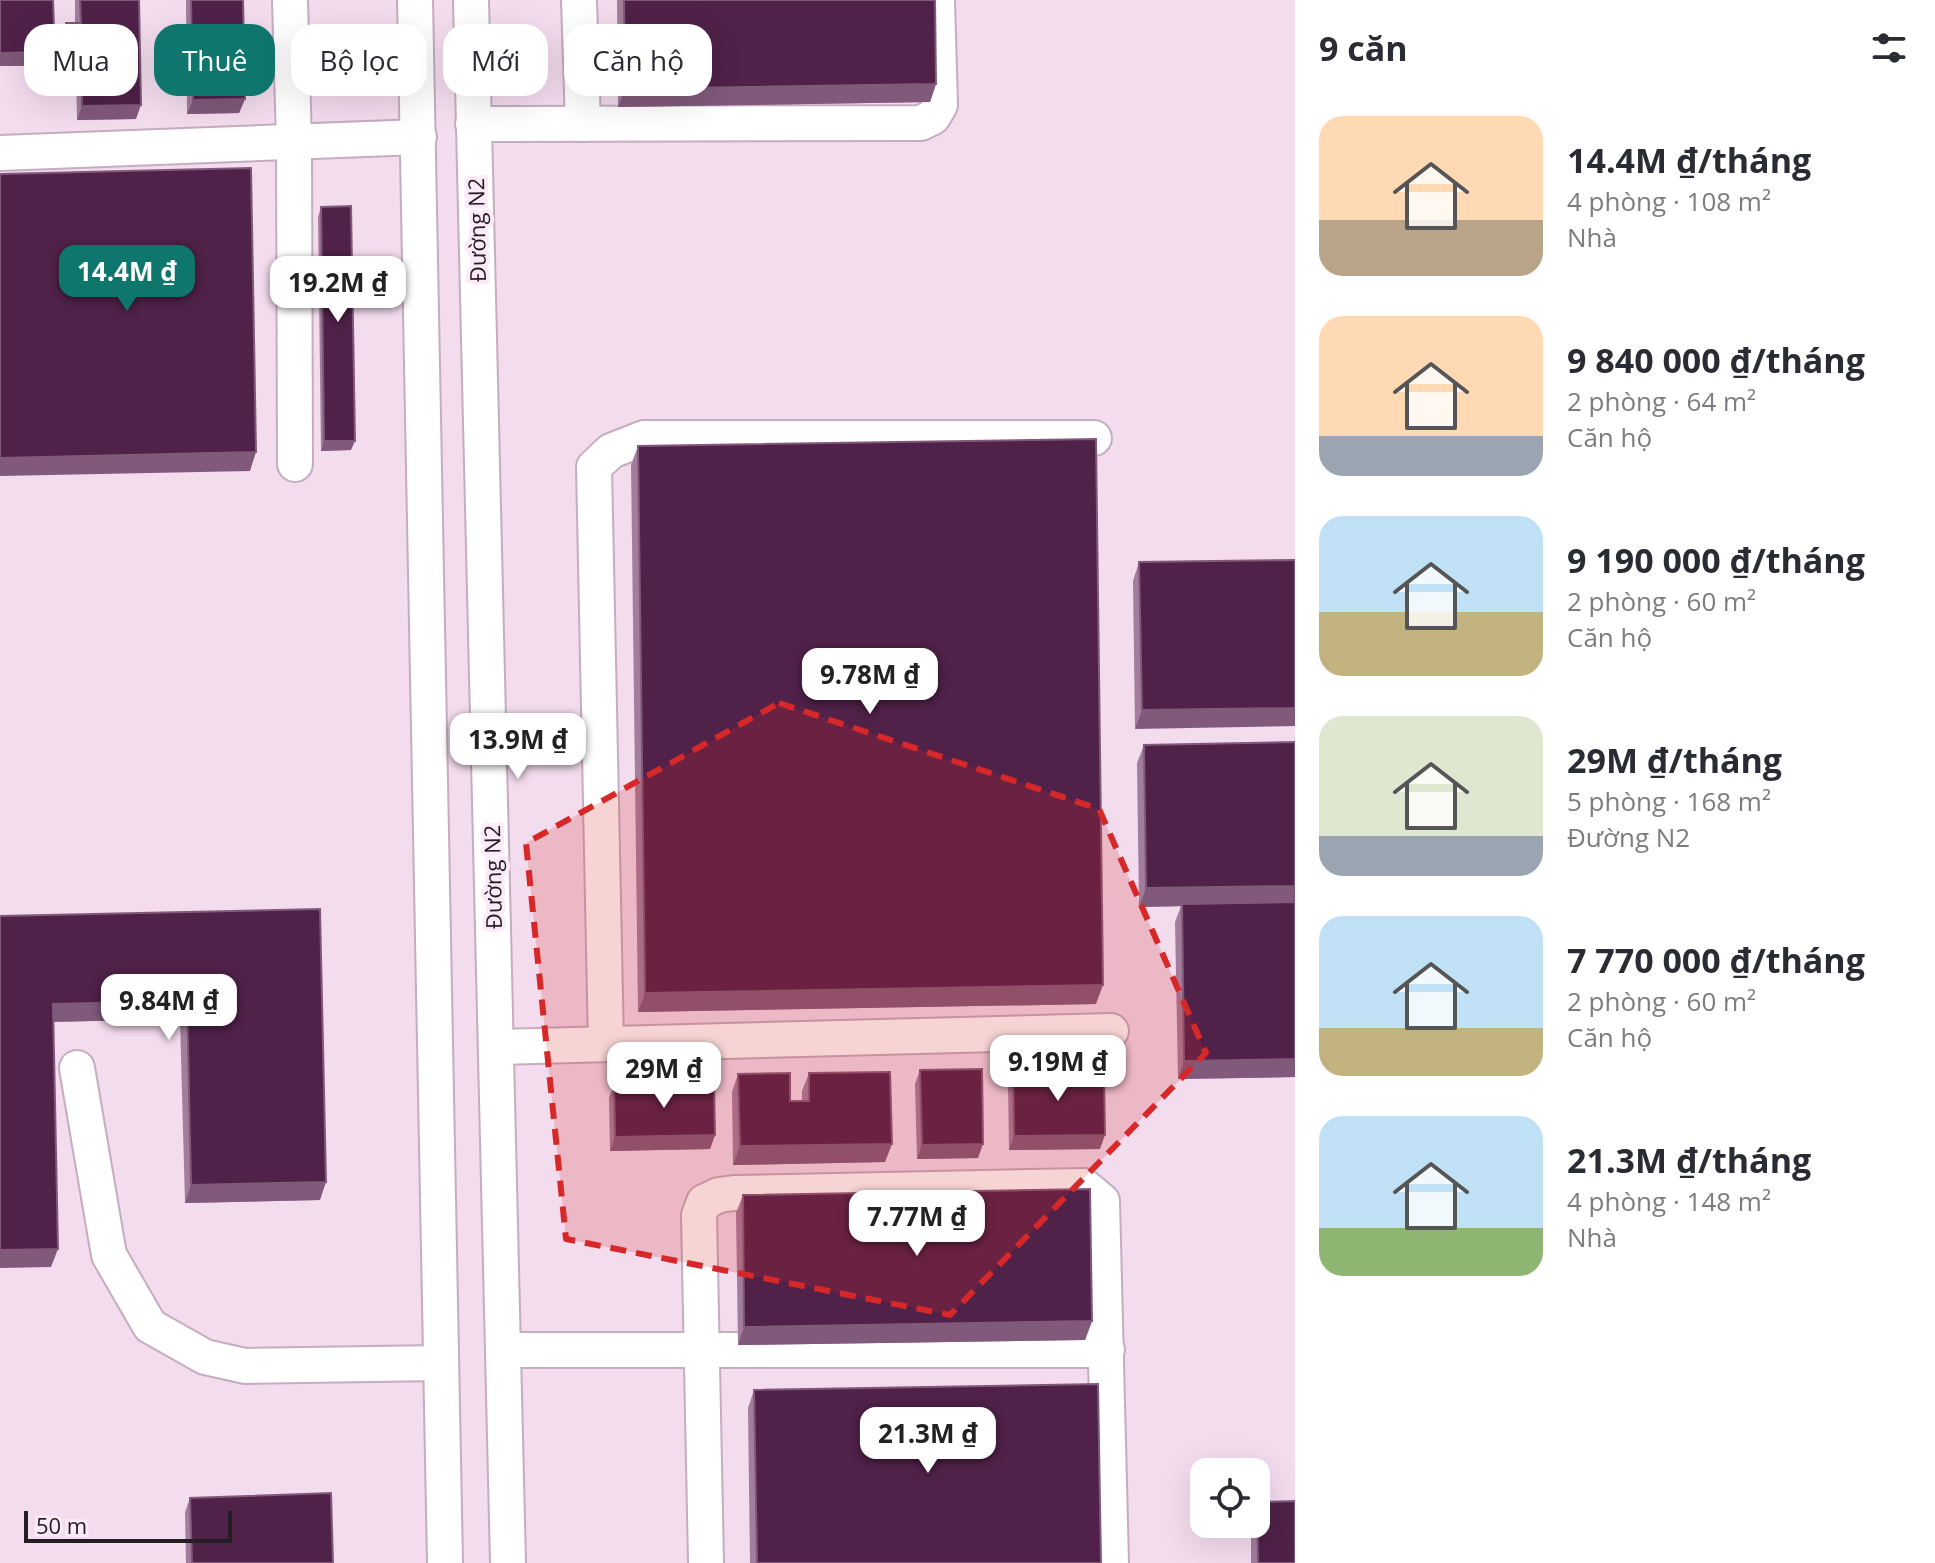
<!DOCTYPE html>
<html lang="vi">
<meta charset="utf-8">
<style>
:root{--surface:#fff;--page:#f2f2f3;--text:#2b2b33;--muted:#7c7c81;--accent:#0f766e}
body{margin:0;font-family:"Open Sans",sans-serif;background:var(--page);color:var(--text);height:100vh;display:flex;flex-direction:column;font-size:30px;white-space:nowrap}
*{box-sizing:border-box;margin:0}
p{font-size:26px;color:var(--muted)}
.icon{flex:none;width:44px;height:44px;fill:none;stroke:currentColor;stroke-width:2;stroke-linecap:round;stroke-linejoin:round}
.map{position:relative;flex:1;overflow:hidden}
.panel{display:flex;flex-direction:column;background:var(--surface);width:640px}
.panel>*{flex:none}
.guide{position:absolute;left:24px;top:24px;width:760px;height:72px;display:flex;gap:16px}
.fabs{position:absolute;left:1190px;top:1458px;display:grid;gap:16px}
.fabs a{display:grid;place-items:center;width:80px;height:80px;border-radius:16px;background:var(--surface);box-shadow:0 8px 32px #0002;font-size:40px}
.scale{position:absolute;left:24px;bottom:20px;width:208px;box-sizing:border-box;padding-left:8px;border:4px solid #251d24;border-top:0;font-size:22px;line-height:28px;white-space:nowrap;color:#251d24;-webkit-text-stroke:6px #fdeaf9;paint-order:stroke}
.price{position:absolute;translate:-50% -68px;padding:0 18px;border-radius:16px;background:#fff;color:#222;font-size:26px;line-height:52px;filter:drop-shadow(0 2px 4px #0008)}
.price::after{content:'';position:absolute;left:50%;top:48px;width:24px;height:18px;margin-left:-12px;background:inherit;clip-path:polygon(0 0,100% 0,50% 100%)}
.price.selected{background:var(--accent);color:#fff}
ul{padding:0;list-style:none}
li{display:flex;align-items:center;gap:24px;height:200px;padding:0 24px}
li span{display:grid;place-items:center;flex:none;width:224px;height:160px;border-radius:24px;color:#555}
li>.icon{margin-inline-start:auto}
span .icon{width:96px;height:96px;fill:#fffc;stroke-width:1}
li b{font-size:34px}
h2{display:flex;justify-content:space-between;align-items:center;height:96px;padding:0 24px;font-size:34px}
.pill{padding:0 28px;border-radius:24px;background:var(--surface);box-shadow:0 8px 32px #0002;font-size:28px;line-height:72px}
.pill.selected{background:var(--accent);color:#fff}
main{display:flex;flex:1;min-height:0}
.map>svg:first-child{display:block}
</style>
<main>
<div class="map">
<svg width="1295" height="1563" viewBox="0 0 1295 1563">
<rect width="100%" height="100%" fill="#f3dcee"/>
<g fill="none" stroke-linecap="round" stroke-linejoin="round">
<defs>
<g id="minor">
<path d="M290,0L294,142L295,464"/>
<path d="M415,0L445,1563"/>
<path d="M471,0L508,1563"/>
<path d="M579,0L583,124"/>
<path d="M473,124L921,123L933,117L940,105L937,0"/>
<path d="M0,153L419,137"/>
<path d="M606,1044L594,467L611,451L644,438H1094"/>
<path d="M496,1047L1111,1031"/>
<path d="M77,1068L109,1255L150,1326L205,1357L245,1366L441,1363"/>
<path d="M503,1350H1107"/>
<path d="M706,1563L699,1215L704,1202L719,1195L734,1193L1084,1186L1102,1201L1111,1563"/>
</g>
</defs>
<use href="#minor" stroke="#c4adbf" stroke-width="38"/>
<use href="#minor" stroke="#fff" stroke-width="34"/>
</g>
<g fill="#a27e9c">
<path d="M75,0H139L136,119L77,120L76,69H62L61,37L66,23H75Z"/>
<path d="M186,0H243L245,99L239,113L187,114Z"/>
<path d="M617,0H935L936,84L930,102L618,107Z"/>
<path d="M321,207L351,450L321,451L318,217Z"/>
<path d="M638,446L1096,1004L638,1012L631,465Z"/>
<path d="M1295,560L1135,729L1133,581L1139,562Z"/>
<path d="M1144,745L1295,1077L1178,1079L1175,922L1181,906L1139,907L1137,763Z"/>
<path d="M320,909V1200L185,1203L180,1019L53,1022L51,1267L0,916Z"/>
<path d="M1013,1068L1058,1075L1100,1149L1009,1150L1008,1082Z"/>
<path d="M920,1070L978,1158L917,1159L915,1084Z"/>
<path d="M809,1073L885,1162L733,1165L732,1092L738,1074L790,1101H802V1091Z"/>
<path d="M614,1084L715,1135L710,1149L610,1151L609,1098Z"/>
<path d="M743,1195L1092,1321L1085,1340L738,1345L736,1213Z"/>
<path d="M754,1390L1101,1563H750L748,1408Z"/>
<path d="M190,1498L333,1563H186L185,1512Z"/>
<path d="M1257,1502L1295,1563H1251V1524H1256V1505Z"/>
</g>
<g fill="#81597a">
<path d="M48,27H54L49,41Z"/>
<path d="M48,52L43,66H0V53Z"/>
<path d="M67,55H81L76,69H62Z"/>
<path d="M936,84L930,102L618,107L625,89Z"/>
<path d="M245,99L239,113L187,114L193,100Z"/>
<path d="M141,105L136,119L77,120L82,106Z"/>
<path d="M324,441H355L351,450L321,451Z"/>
<path d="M256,452L250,471L0,476V458Z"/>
<path d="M1295,708V726L1135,729L1142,710Z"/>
<path d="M1295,886V904L1139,907L1146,888Z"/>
<path d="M1103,985L1096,1004L638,1012L645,993Z"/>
<path d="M187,1001L180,1019L46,1022L53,1004Z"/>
<path d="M1295,1059V1077L1178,1079L1184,1061Z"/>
<path d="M715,1135L710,1149L610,1151L615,1137Z"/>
<path d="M1105,1135L1100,1149L1009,1150L1014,1136Z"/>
<path d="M892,1144L885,1162L733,1165L740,1146Z"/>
<path d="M983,1144L978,1158L917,1159L922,1145Z"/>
<path d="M326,1182L320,1200L185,1203L191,1185Z"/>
<path d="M58,1249L51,1267L0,1268V1250Z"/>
<path d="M1092,1321L1085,1340L738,1345L744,1327Z"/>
</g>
<g fill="#502149" stroke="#81597a" stroke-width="2">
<path d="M0,0H53L54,27H48V52L0,53Z"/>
<path d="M80,0H139L141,105L82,106L81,55H67L66,23H81Z"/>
<path d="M191,0H243L245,99L193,100Z"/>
<path d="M624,0H935L936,84L625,89Z"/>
<path d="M251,168L256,452L0,458V174Z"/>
<path d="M351,206L355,441H324L321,207Z"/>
<path d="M1096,439L1103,985L645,993L638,446Z"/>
<path d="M1295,560V708L1142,710L1139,562Z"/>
<path d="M1295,742V886L1146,888L1144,745Z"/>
<path d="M1295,902V1059L1184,1061L1182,904Z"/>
<path d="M320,909L326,1182L191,1185L187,1001L53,1004L58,1249L0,1250V916Z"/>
<path d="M1057,1067L1058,1075L1104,1074L1105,1135L1014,1136L1013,1068Z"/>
<path d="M982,1069L983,1144L922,1145L920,1070Z"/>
<path d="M890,1072L892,1144L740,1146L738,1074L790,1073V1101H809V1073Z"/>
<path d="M714,1082L715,1135L615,1137L614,1084Z"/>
<path d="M1090,1189L1092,1321L744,1327L743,1195Z"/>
<path d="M1098,1384L1101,1563H757L754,1390Z"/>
<path d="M331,1493L333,1563H192L190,1498Z"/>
<path d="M1295,1501V1563H1258L1257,1502Z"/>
</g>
<path fill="#d62828" fill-opacity="0.2" stroke="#d62828" stroke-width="6" stroke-dasharray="16 10" stroke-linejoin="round" d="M779,703L1099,809L1206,1053L950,1315L566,1239L526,843Z"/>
<g text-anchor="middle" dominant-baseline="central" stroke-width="8" stroke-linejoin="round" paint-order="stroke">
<g font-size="22" fill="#251d24" stroke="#fdeaf9">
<text transform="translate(476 230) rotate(-91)">Đường N2</text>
<text transform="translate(492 877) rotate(-91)">Đường N2</text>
</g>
</g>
</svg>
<div class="fabs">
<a><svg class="icon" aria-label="locate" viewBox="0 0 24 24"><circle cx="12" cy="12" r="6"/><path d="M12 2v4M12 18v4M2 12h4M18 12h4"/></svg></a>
</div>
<div class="scale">50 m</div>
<b class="price selected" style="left:127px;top:313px">14.4M ₫</b>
<b class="price" style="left:338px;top:324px">19.2M ₫</b>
<b class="price" style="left:870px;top:716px">9.78M ₫</b>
<b class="price" style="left:518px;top:781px">13.9M ₫</b>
<b class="price" style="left:169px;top:1042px">9.84M ₫</b>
<b class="price" style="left:1058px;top:1103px">9.19M ₫</b>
<b class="price" style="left:664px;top:1110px">29M ₫</b>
<b class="price" style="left:917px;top:1258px">7.77M ₫</b>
<b class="price" style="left:928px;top:1475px">21.3M ₫</b>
<div class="guide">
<a class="pill">Mua</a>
<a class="pill selected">Thuê</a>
<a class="pill">Bộ lọc</a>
<a class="pill">Mới</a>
<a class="pill">Căn hộ</a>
</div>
</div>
<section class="panel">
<h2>9 căn<svg class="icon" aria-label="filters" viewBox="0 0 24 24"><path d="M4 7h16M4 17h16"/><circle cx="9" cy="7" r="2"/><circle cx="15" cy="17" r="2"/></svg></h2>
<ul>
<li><span style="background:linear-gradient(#ffd9b3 65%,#b9a48a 0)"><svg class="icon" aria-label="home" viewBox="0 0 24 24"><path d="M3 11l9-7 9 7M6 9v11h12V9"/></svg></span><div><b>14.4M ₫/tháng</b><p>4 phòng · 108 m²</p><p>Nhà</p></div></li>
<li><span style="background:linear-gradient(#ffd9b3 75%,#9aa5b1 0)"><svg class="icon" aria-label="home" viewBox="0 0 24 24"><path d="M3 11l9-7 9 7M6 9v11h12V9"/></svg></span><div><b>9 840 000 ₫/tháng</b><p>2 phòng · 64 m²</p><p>Căn hộ</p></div></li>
<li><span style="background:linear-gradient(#bfe0f5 60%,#c2b280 0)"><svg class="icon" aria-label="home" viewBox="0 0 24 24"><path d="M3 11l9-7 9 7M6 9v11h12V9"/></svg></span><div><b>9 190 000 ₫/tháng</b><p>2 phòng · 60 m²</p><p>Căn hộ</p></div></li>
<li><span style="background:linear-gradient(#dfe7d0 75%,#9aa5b1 0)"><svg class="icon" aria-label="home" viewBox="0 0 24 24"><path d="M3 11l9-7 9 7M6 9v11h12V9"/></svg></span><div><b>29M ₫/tháng</b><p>5 phòng · 168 m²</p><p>Đường N2</p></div></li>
<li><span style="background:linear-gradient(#bfe0f5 70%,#c2b280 0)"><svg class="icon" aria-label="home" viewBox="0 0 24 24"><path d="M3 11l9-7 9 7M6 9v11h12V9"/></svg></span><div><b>7 770 000 ₫/tháng</b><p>2 phòng · 60 m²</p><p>Căn hộ</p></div></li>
<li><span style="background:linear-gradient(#bfe0f5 70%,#8fb573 0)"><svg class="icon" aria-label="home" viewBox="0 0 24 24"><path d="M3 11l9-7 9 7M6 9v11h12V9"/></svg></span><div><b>21.3M ₫/tháng</b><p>4 phòng · 148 m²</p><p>Nhà</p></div></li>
</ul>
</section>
</main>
